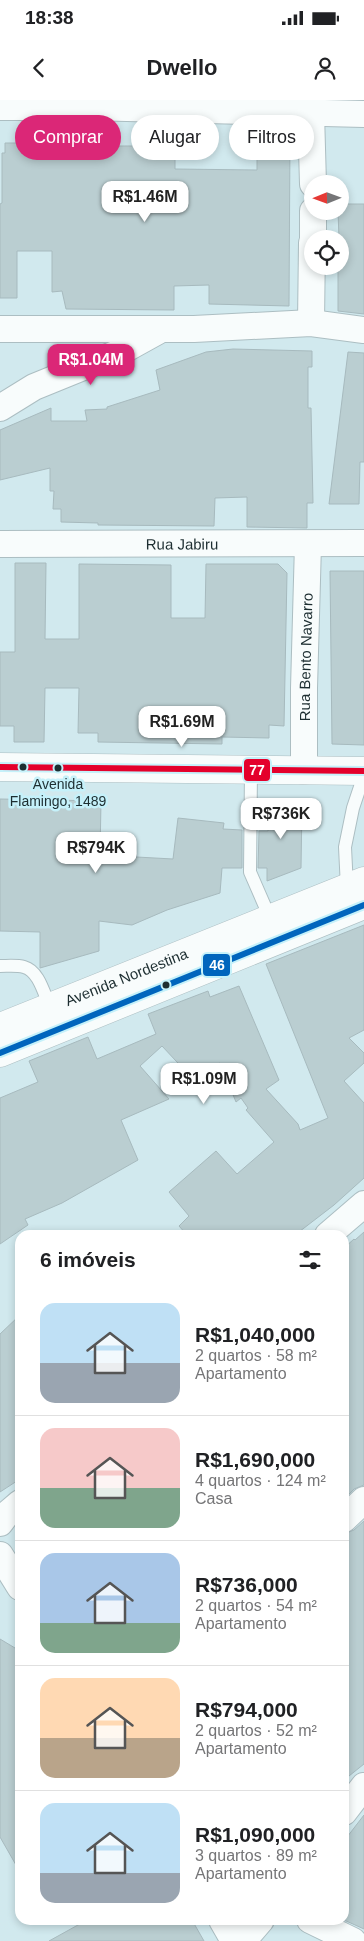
<!DOCTYPE html>
<html lang="pt">
<meta charset="utf-8">
<style>
:root{--surface:#fff;--page:#f6f6f6;--text:#202124;--muted:#757577;--line:#e0e0e0;--accent:#db2777}
body{margin:0;font-family:Arial,sans-serif;background:var(--page);color:var(--text);height:100vh;display:flex;flex-direction:column;font-size:19px;white-space:nowrap}
*{box-sizing:border-box;margin:0}
p{font-size:16px;color:var(--muted)}
.icon{flex:none;width:28px;height:28px;fill:none;stroke:currentColor;stroke-width:2;stroke-linecap:round;stroke-linejoin:round}
.map{position:relative;flex:1;overflow:hidden}
.sheet{position:absolute;left:15px;top:1130px;width:334px;height:695px;display:flex;flex-direction:column;background:var(--surface);border-radius:15px;box-shadow:0 2px 8px #0003}
.sheet>*{flex:none}
.banner{position:absolute;left:15px;top:15px;width:335px;height:45px;display:flex;gap:10px}
.needle{width:32px;rotate:269deg}
.tools{position:absolute;left:304px;top:75px;display:grid;gap:10px}
.tools a{display:grid;place-items:center;width:45px;height:45px;border-radius:50%;background:var(--surface);box-shadow:0 2px 8px #0003;font-size:25px}
.price{position:absolute;translate:-50% -42px;padding:0 11px;border-radius:10px;background:#fff;color:#222;font-size:16px;line-height:32px;filter:drop-shadow(0 1px 2px #0008)}
.price::after{content:'';position:absolute;left:50%;top:30px;width:15px;height:11px;margin-left:-8px;background:inherit;clip-path:polygon(0 0,100% 0,50% 100%)}
.price.selected{background:var(--accent);color:#fff}
ul{padding:0;list-style:none}
li{display:flex;align-items:center;gap:15px;height:125px;padding:0 25px}
li+li{border-top:1px solid var(--line)}
li span{display:grid;place-items:center;flex:none;width:140px;height:100px;border-radius:15px;color:#555}
li>.icon{margin-inline-start:auto}
span .icon{width:60px;height:60px;fill:#fffc;stroke-width:1}
li b{font-size:21px}
h2{display:flex;justify-content:space-between;align-items:center;height:60px;padding:0 25px;font-size:21px}
.tag{padding:0 18px;border-radius:22px;background:var(--surface);box-shadow:0 2px 8px #0003;font-size:18px;line-height:45px}
.tag.selected{background:var(--accent);color:#fff}
.status{display:flex;justify-content:space-between;align-items:center;height:35px;padding:0 25px;background:var(--surface);direction:ltr}
.status svg{height:14px;fill:currentColor}
header{display:flex;justify-content:space-between;align-items:center;height:65px;padding:0 25px;background:var(--surface);font-size:22px;font-weight:800}
.map>svg:first-child{display:block}
</style>
<div class="status"><b>18:38</b><svg viewBox="0 0 49 12"><path d="M0 12V9h3v3zM5 12V6h3v6zM10 12V3h3v9zM15 12V0h3v12zM26 1h20v11H26zM47 4h2v5h-2z"/></svg></div>
<header><svg class="icon" aria-label="back" viewBox="0 0 24 24"><path d="M15 5l-7 7 7 7"/></svg>Dwello<svg class="icon" aria-label="person" viewBox="0 0 24 24"><circle cx="12" cy="8" r="4"/><path d="M4 21q1-7 8-7t8 7"/></svg></header>
<div class="map">
<svg width="364" height="1841" viewBox="0 0 364 1841">
<rect width="100%" height="100%" fill="#d1e9ee"/>
<g fill="#baced1" stroke="#a7babe">
<path d="M18,30L97,31V46H175V69L257,70V58H265V35H290L289,206L209,204V185L174,186V210L66,209L62,191L52,192V151H17V198H0V104L2,103V53H5V43H18Z"/>
<path d="M340,104H364V214L338,211V166H340L338,111H340Z"/>
<path d="M233,249L312,251V267H308V308H311L313,403H307V428L247,427V397L215,398L214,426L98,425V423L61,422V409H53L54,391H50V368L0,380V330L51,308V321H87L85,310L107,309V307L160,290L156,270L206,252Z"/>
<path d="M348,252L364,253V362H360L359,404H329Z"/>
<path d="M15,463H46L45,539H79V464L171,465V518H205L206,464H278L287,473L284,626L269,625V638L222,637V644L98,642V633H78L79,588H45L44,642H14V626H0V552H15Z"/>
<path d="M330,471H364V645L332,644Z"/>
<path d="M0,699L101,701L100,755L173,759L178,718L224,723L223,729L242,730V768H222L220,793L167,810L132,825L99,821V851L40,868V832L0,831Z"/>
<path d="M268,703L302,704L301,768L267,781V768H258L259,731H268Z"/>
<path d="M364,825V930L349,938L364,953V963L344,981L364,1003V1078L334,1105L295,1135H187L179,1126L189,1116L169,1092L216,1051L237,1074L274,1042L246,1010L248,1008L241,998L236,1002L220,963L190,976L162,946L140,966L169,999L121,1020L138,1060L62,1103L25,1119L28,1125L0,1144V998L38,982L29,961L88,937L97,959L156,934L148,914L208,891L210,897L239,886L279,980L266,989L298,1024L300,1030L328,1018L266,864Z"/>
<path d="M364,1132V1385L354,1389L344,1399V1148L354,1139L355,1140Z"/>
<path d="M20,1215V1379L0,1392V1234Z"/>
<path d="M364,1421V1664L344,1680V1434L354,1430Z"/>
<path d="M0,1539L20,1551V1772L0,1737Z"/>
<path d="M364,1715V1829L344,1820V1741Z"/>
<path d="M87,1820H192L204,1841H49Z"/>
</g>
<g fill="none" stroke-linecap="round" stroke-linejoin="round">
<defs>
<g id="service">
<path d="M251,670L250,772L270,818"/>
<path d="M347,788L345,747L353,708L364,675"/>
<path d="M0,866C8,866 17,865 24,867C39,871 44,894 50,907"/>
</g>
<g id="minor">
<path d="M0,7H87L364,14"/>
<path d="M311,13L313,84"/>
<path d="M313,139V111"/>
<path d="M311,223L312,143"/>
<path d="M0,229H194L311,223L364,230"/>
<path d="M0,308L34,287L120,252L158,231"/>
<path id="s1" d="M0,444L364,443"/>
<path id="s2" d="M304,671V588L308,444"/>
<path d="M328,1135L364,1104"/>
<path d="M344,1419L364,1400"/>
<path d="M0,1423L6,1415L20,1403"/>
<path d="M0,1455L20,1487"/>
<path d="M344,1712L364,1686"/>
<path d="M222,1820L234,1841"/>
<path d="M310,1820L353,1841"/>
<path d="M243,1841L261,1820"/>
</g>
<path id="tertiary" d="M0,667L364,671"/>
<g id="secondary">
<path id="s3" d="M0,927L364,781"/>
<path d="M0,953L364,805"/>
</g>
</defs>
<use href="#service" stroke="#acbec2" stroke-width="14"/>
<use href="#minor" stroke="#acbec2" stroke-width="28"/>
<use href="#tertiary" stroke="#acbec2" stroke-width="29"/>
<use href="#secondary" stroke="#acbec2" stroke-width="29"/>
<use href="#service" stroke="#f8fcfc" stroke-width="12"/>
<use href="#minor" stroke="#f8fcfc" stroke-width="26"/>
<use href="#tertiary" stroke="#f8fcfc" stroke-width="28"/>
<use href="#secondary" stroke="#f8fcfc" stroke-width="28"/>
<defs>
<path id="bus-1" d="M0,667L364,671"/>
<path id="bus-2" d="M0,953L364,805"/>
</defs>
<use href="#bus-1" stroke="#c5f1fa" stroke-width="10"/>
<use href="#bus-2" stroke="#c5f1fa" stroke-width="10"/>
<use href="#bus-1" stroke="#e4002b" stroke-width="6"/>
<use href="#bus-2" stroke="#0065bd" stroke-width="6"/>
</g>
<g fill="#1d2e31" stroke="#c5f1fa" stroke-width="2">
<circle cx="23" cy="667" r="4.5"/>
<circle cx="58" cy="668" r="4.5"/>
<circle cx="166" cy="885" r="4.5"/>
</g>
<g text-anchor="middle" dominant-baseline="central" stroke-width="5" stroke-linejoin="round" paint-order="stroke">
<g font-size="14" fill="#1d2e31" stroke="#c5f1fa">
<text x="58" y="684">Avenida<tspan x="58" dy="17">Flamingo, 1489</tspan></text>
</g>
<g font-size="15" fill="#1d2e31" stroke="#c5f1fa">
<text stroke="none"><textPath href="#s1" startOffset="182">Rua Jabiru</textPath></text>
<text stroke="none"><textPath href="#s2" startOffset="114">Rua Bento Navarro</textPath></text>
<text stroke="none"><textPath href="#s3" startOffset="136">Avenida Nordestina</textPath></text>
</g>
</g>
<g stroke="#c5f1fa" stroke-width="2">
<rect x="243" y="658" width="28" height="24" rx="5" fill="#e4002b"/>
<rect x="202" y="853" width="29" height="24" rx="5" fill="#0065bd"/>
</g>
<g font-size="14" text-anchor="middle" font-weight="bold" fill="#fff">
<text x="257" y="675">77</text>
<text x="217" y="870">46</text>
</g>
</svg>
<div class="tools">
<a><svg class="needle" viewBox="-14 -14 28 28"><path d="M0-13l5 13h-10z" fill="#e53935"/><path d="M0 13l5-13h-10z" fill="#757577"/></svg></a>
<a><svg class="icon" aria-label="locate" viewBox="0 0 24 24"><circle cx="12" cy="12" r="6"/><path d="M12 2v4M12 18v4M2 12h4M18 12h4"/></svg></a>
</div>
<b class="price" style="left:145px;top:123px">R$1.46M</b>
<b class="price selected" style="left:91px;top:286px">R$1.04M</b>
<b class="price" style="left:182px;top:648px">R$1.69M</b>
<b class="price" style="left:281px;top:740px">R$736K</b>
<b class="price" style="left:96px;top:774px">R$794K</b>
<b class="price" style="left:204px;top:1005px">R$1.09M</b>
<div class="banner">
<a class="tag selected">Comprar</a>
<a class="tag">Alugar</a>
<a class="tag">Filtros</a>
</div>
<section class="sheet">
<h2>6 imóveis<svg class="icon" aria-label="filters" viewBox="0 0 24 24"><path d="M4 7h16M4 17h16"/><circle cx="9" cy="7" r="2"/><circle cx="15" cy="17" r="2"/></svg></h2>
<ul>
<li><span style="background:linear-gradient(#bfe0f5 60%,#9aa5b1 0)"><svg class="icon" aria-label="home" viewBox="0 0 24 24"><path d="M3 11l9-7 9 7M6 9v11h12V9"/></svg></span><div><b>R$1,040,000</b><p>2 quartos · 58 m²</p><p>Apartamento</p></div></li>
<li><span style="background:linear-gradient(#f6c9c9 60%,#7fa58c 0)"><svg class="icon" aria-label="home" viewBox="0 0 24 24"><path d="M3 11l9-7 9 7M6 9v11h12V9"/></svg></span><div><b>R$1,690,000</b><p>4 quartos · 124 m²</p><p>Casa</p></div></li>
<li><span style="background:linear-gradient(#a9c7e8 70%,#7fa58c 0)"><svg class="icon" aria-label="home" viewBox="0 0 24 24"><path d="M3 11l9-7 9 7M6 9v11h12V9"/></svg></span><div><b>R$736,000</b><p>2 quartos · 54 m²</p><p>Apartamento</p></div></li>
<li><span style="background:linear-gradient(#ffd9b3 60%,#b9a48a 0)"><svg class="icon" aria-label="home" viewBox="0 0 24 24"><path d="M3 11l9-7 9 7M6 9v11h12V9"/></svg></span><div><b>R$794,000</b><p>2 quartos · 52 m²</p><p>Apartamento</p></div></li>
<li><span style="background:linear-gradient(#bfe0f5 70%,#9aa5b1 0)"><svg class="icon" aria-label="home" viewBox="0 0 24 24"><path d="M3 11l9-7 9 7M6 9v11h12V9"/></svg></span><div><b>R$1,090,000</b><p>3 quartos · 89 m²</p><p>Apartamento</p></div></li>
</ul>
</section>
</div>
